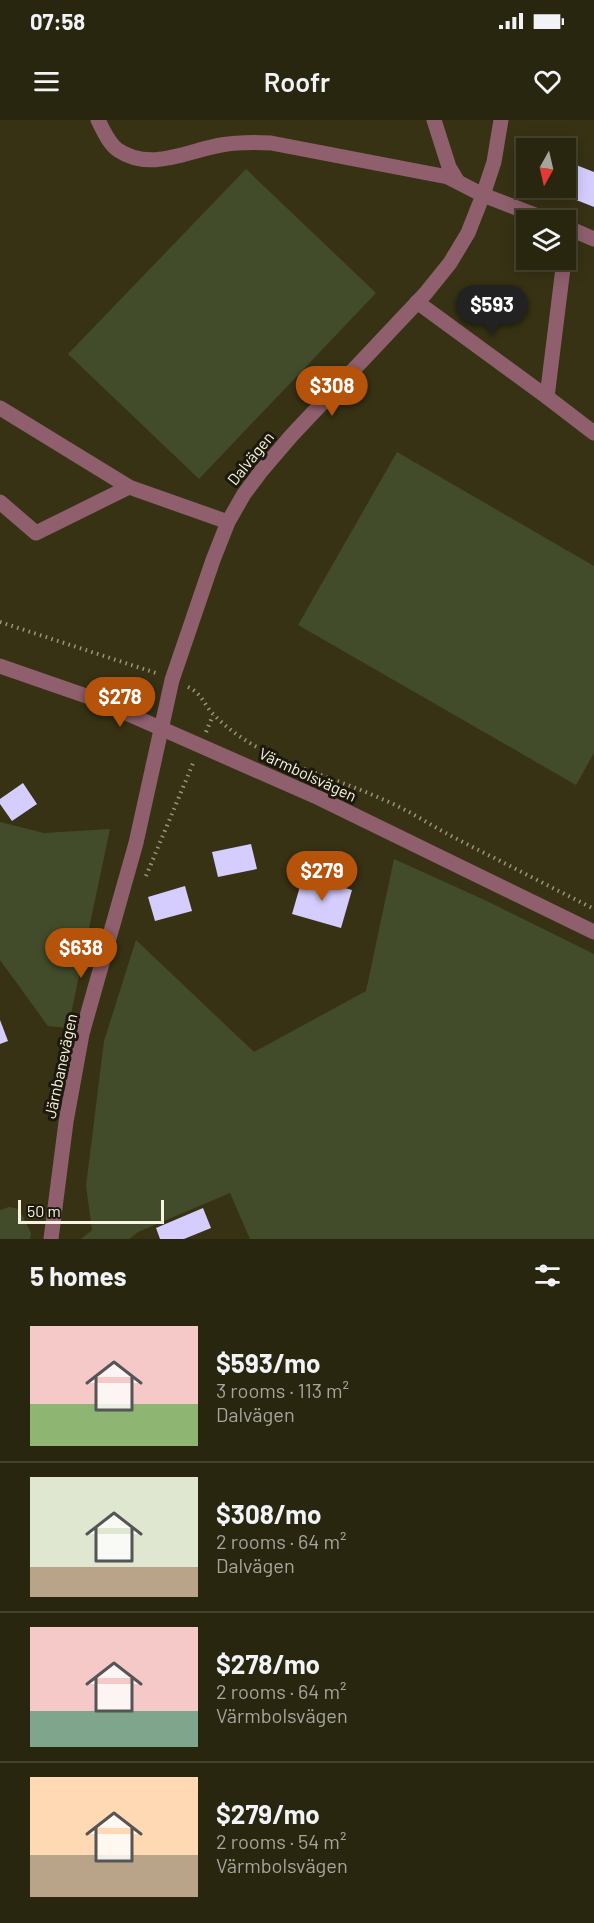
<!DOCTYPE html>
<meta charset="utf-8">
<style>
:root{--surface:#29260f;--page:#35321d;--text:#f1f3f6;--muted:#a5a59e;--line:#45432f;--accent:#b45309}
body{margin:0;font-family:Barlow,sans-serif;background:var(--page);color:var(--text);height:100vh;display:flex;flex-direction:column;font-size:22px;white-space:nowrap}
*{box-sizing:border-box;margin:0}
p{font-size:20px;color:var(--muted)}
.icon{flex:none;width:33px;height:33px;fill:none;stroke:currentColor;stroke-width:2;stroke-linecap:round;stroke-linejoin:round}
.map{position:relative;height:1119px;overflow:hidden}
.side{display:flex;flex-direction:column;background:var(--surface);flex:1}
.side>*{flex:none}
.needle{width:39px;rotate:188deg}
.buttons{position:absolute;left:516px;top:18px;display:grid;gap:12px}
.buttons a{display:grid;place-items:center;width:60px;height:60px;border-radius:0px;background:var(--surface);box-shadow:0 3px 15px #0003,0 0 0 2px var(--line);font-size:30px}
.scale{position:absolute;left:18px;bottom:15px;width:146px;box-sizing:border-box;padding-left:6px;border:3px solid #f6f3e1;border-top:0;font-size:16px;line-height:21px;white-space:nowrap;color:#f6f3e1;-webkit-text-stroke:4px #1c190c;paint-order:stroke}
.price{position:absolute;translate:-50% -51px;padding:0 14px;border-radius:21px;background:var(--accent);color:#fff;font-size:20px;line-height:39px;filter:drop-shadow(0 2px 3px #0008)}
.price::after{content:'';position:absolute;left:50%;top:36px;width:18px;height:14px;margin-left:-9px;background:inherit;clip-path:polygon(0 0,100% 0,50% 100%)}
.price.active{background:#222;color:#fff}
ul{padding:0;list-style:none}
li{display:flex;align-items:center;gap:18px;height:150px;padding:0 30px}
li+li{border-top:2px solid var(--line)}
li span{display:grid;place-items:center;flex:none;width:168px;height:120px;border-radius:0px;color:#555}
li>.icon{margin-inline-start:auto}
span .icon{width:72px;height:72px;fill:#fffc;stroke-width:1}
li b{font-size:26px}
h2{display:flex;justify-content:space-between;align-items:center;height:72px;padding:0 30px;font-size:26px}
.status{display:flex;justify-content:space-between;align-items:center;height:42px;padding:0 30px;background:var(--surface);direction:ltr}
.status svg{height:16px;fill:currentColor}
header{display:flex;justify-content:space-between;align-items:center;height:78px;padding:0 30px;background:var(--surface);font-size:27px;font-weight:600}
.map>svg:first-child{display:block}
</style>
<div class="status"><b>07:58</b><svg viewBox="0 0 49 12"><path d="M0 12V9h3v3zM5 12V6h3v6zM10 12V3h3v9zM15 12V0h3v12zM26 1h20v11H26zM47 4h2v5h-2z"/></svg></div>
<header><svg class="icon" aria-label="menu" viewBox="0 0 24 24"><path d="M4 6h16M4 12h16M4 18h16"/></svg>Roofr<svg class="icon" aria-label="heart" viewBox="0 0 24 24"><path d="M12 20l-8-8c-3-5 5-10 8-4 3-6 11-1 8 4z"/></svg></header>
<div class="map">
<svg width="594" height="1119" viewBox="0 0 594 1119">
<rect width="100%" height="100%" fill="#373214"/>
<g fill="#424c2a">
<path d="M246,49L376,173L199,359L68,234Z"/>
<path d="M397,332L594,446V633L576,665L298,505Z"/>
<path d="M0,702L44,713L110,709L68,908L48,906L0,840Z"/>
<path d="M394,739L489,782L594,834V1119H250L230,1073L138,1112L129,1119H81L92,1110L86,1066L104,921L136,820L254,932L366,871Z"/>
<path d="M9,1087L19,1089L31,1113L30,1119H0V1090Z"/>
</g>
<g fill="#d5cdfe">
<path d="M566,41L594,52V87L546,68H566Z"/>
<path d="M23,663L37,684L12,701L0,684V679Z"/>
<path d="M251,724L257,749L218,757L212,732Z"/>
<path d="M303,756L352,770L341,808L292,794Z"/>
<path d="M185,766L192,791L155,801L148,777Z"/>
<path d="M0,900L8,921L0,924Z"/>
<path d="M203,1088L211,1108L184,1119H160L156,1108Z"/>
</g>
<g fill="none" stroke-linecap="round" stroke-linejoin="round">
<g stroke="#9a967e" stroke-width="4" stroke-dasharray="1.5 4.5" stroke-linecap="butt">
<path d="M0,502L159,554"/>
<path d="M188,567C202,573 205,587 215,596C227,608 241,618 255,626C296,649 340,660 382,679C409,690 433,707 459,720C504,743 549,766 594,789"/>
<path d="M206,612L213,595"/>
<path d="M146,756L194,641"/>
</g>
<g stroke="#8f5f6d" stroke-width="15">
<path d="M98,0C103,10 109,24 118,30C150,52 187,31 221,25C238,22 254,22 271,23L448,57L483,75L548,100"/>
<path d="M434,0L449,47L458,62"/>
<path d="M566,107L594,119"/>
<path d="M566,131L568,108"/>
<path d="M564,140L547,277L594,313"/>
<path d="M417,182L547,277"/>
<path d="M0,288L129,367L228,402"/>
<path d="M0,382L36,413L129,367"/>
<path d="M0,546L92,578L319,678L594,812"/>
<path d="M51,1119L66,1002L82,914L136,723L172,560L213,440L228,402L244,374L262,350L292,315L425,174L450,143L468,113L483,75L494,42L501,0"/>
</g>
</g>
<g text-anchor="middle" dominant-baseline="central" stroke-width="6" stroke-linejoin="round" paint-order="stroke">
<g font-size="16" fill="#f6f3e1" stroke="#1c190c">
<text transform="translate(250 338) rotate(-51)">Dalvägen</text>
<text transform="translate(308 654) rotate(25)">Värmbolsvägen</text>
<text transform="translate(60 946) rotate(-78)">Järnbanevägen</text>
</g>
</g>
</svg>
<div class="buttons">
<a><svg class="needle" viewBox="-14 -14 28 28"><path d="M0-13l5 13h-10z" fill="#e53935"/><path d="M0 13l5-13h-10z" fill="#a5a59e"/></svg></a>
<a><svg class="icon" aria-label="layers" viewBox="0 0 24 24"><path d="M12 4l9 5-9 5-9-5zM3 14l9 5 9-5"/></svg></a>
</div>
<div class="scale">50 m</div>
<b class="price active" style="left:492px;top:216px">$593</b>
<b class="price" style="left:332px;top:297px">$308</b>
<b class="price" style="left:120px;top:608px">$278</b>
<b class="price" style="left:322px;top:782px">$279</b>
<b class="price" style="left:81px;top:859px">$638</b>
</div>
<section class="side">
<h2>5 homes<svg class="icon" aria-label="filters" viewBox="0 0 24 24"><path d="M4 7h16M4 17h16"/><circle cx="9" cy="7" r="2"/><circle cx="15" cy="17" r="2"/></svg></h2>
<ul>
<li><span style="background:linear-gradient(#f6c9c9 65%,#8fb573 0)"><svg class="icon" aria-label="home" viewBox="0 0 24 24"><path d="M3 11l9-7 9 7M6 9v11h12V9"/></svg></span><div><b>$593/mo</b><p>3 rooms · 113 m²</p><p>Dalvägen</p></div></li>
<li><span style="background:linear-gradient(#dfe7d0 75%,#b9a48a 0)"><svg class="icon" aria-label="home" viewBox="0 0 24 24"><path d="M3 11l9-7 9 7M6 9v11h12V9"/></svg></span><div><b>$308/mo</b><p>2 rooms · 64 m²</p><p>Dalvägen</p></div></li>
<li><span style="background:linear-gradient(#f6c9c9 70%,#7fa58c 0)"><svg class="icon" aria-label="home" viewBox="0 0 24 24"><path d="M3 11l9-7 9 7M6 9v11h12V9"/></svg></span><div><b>$278/mo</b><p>2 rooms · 64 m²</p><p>Värmbolsvägen</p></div></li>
<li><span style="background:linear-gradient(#ffd9b3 65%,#b9a48a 0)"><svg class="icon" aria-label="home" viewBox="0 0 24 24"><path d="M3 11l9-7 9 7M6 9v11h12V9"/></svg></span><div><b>$279/mo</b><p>2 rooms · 54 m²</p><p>Värmbolsvägen</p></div></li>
</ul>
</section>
